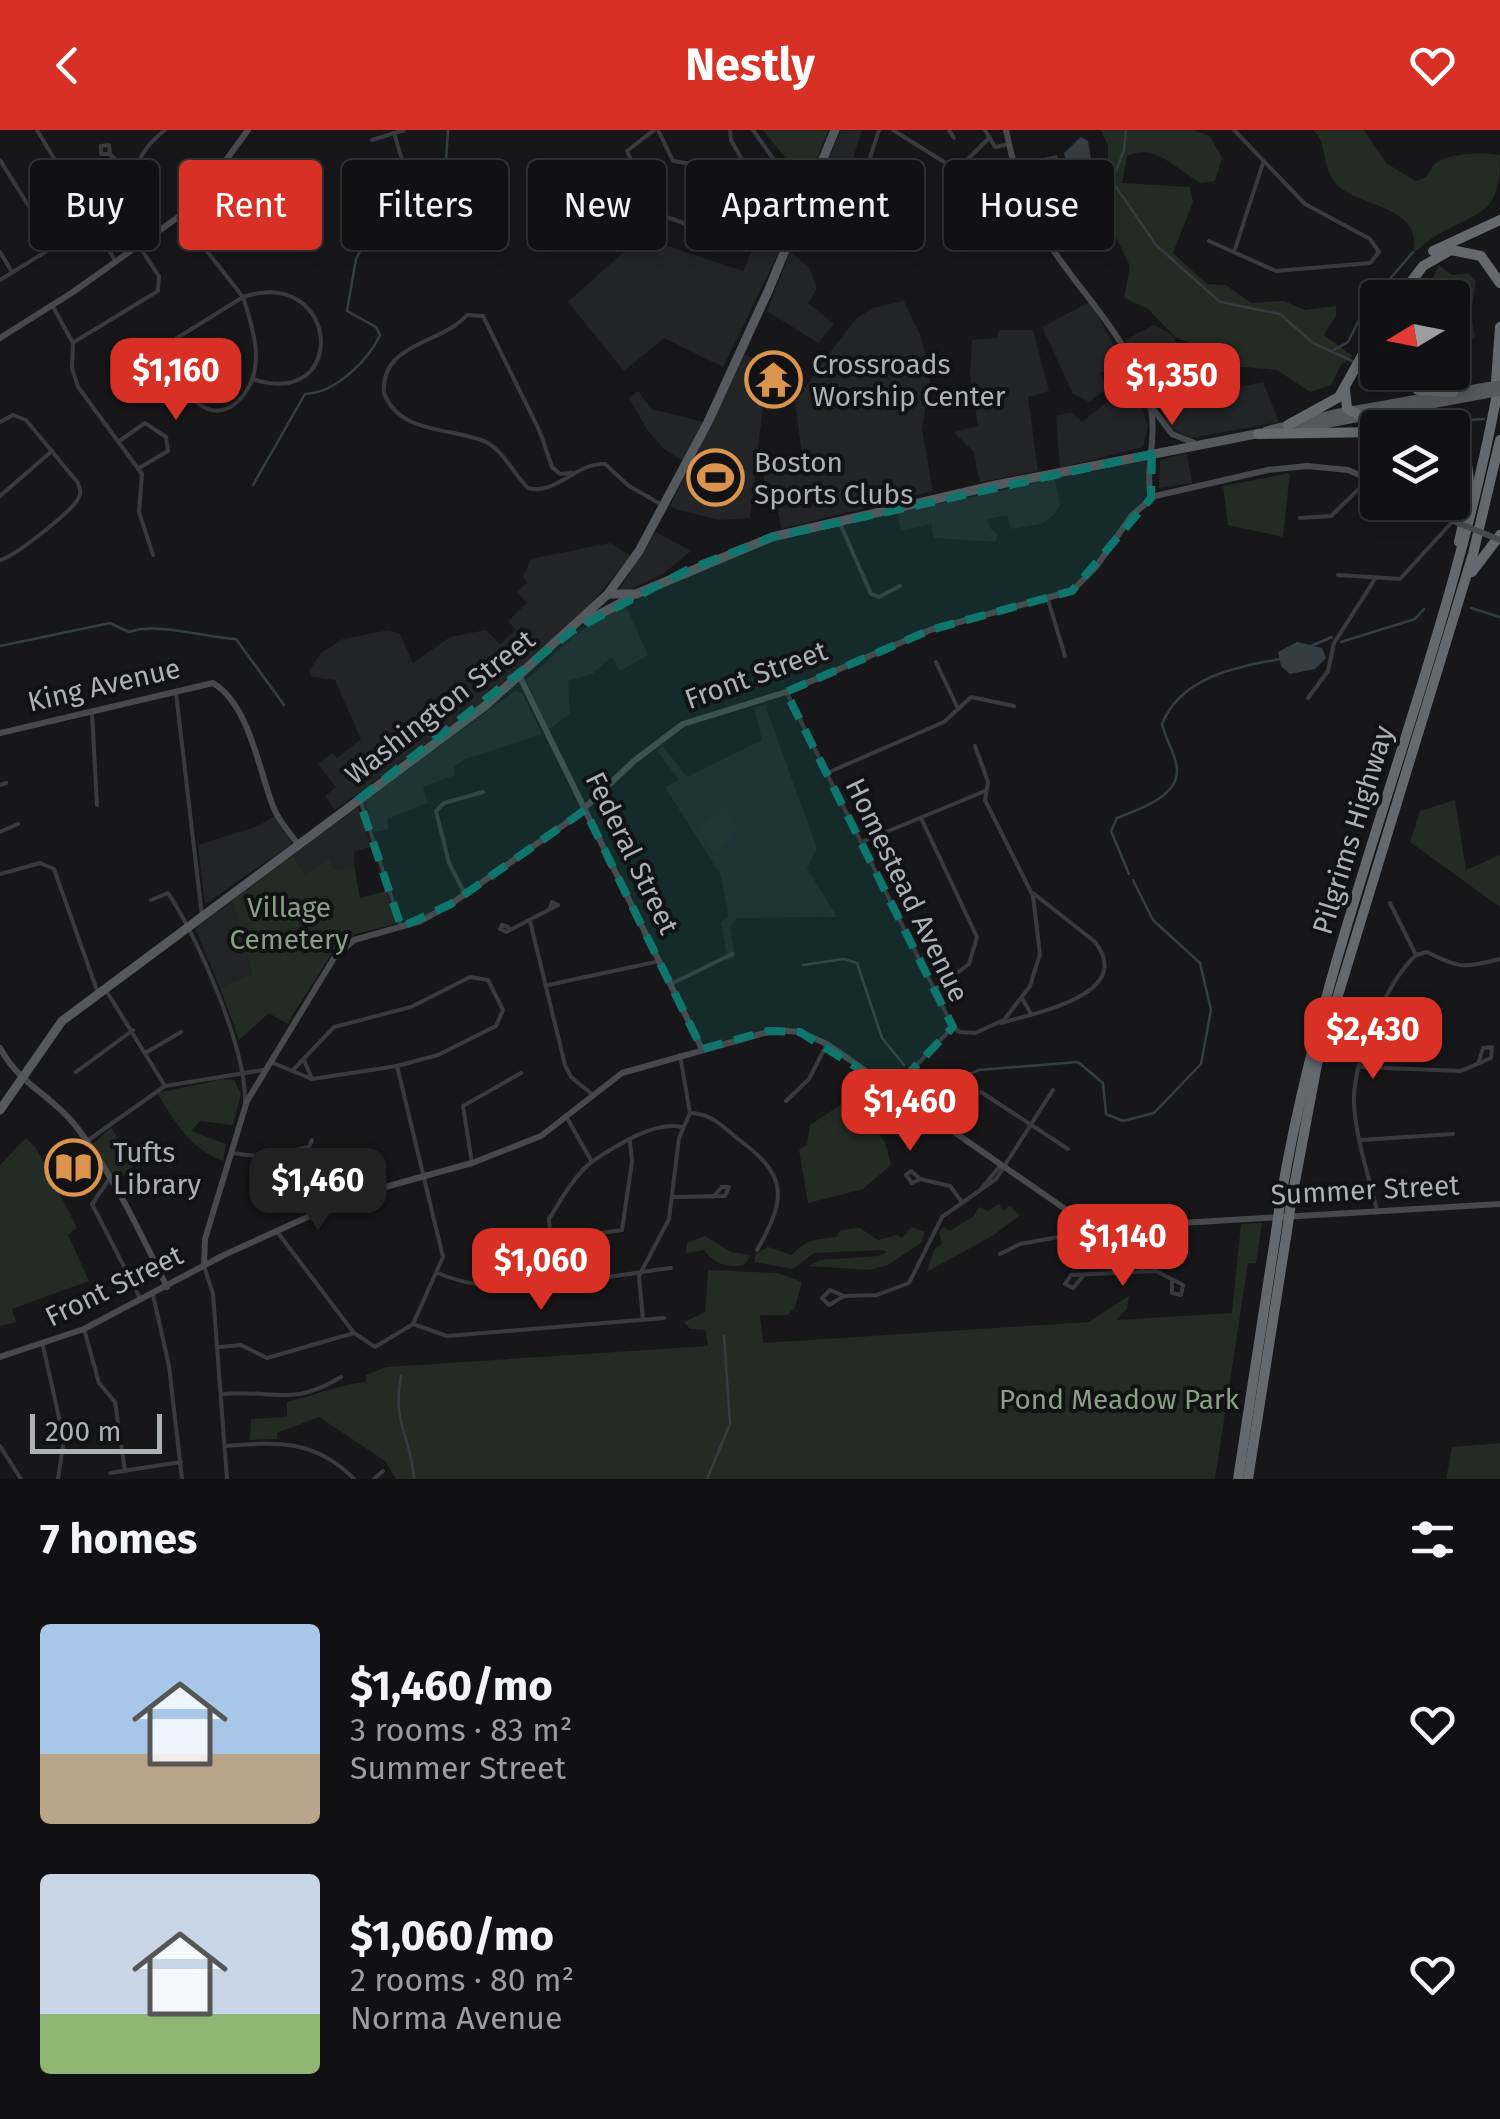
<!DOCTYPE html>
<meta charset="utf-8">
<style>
:root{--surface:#111113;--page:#1a1a1c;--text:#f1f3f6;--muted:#9c9da0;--line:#303133;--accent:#d93025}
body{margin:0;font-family:"Fira Sans",sans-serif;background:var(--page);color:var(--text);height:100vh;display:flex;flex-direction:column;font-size:38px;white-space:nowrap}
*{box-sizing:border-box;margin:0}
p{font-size:32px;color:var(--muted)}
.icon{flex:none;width:55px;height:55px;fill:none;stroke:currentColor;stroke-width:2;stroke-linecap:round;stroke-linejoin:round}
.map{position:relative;height:1349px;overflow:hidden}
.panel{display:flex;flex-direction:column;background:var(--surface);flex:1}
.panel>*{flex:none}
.banner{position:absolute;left:30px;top:30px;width:1440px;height:90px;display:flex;gap:20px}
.needle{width:65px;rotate:260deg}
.buttons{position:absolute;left:1360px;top:150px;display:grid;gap:20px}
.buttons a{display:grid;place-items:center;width:110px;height:110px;border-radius:10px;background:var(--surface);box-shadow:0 5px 15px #0003,0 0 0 2px var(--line);font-size:50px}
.scale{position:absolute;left:30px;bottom:25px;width:132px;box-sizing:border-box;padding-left:10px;border:5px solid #abb1b7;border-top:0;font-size:28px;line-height:35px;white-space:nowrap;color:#abb1b7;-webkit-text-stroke:8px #121214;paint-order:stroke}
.price{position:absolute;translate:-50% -85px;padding:0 22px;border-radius:20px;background:var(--accent);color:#fff;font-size:32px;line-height:65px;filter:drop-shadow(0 2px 5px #0008)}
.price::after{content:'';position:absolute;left:50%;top:60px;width:30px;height:22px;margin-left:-15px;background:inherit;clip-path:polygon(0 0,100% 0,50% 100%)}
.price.current{background:#222;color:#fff}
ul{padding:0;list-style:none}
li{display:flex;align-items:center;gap:30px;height:250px;padding:0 40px}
li span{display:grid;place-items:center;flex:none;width:280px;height:200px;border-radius:10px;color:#555}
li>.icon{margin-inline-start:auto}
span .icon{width:120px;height:120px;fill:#fffc;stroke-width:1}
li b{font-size:42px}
h2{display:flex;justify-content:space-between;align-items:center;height:120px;padding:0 40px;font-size:42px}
.chip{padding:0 35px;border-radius:10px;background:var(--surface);box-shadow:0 5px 15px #0003,0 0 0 2px var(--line);font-size:35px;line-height:90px}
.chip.current{background:var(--accent);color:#fff}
header{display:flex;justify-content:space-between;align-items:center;height:130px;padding:0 40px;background:var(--accent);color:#fff;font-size:45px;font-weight:700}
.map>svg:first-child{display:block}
</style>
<header><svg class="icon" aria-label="back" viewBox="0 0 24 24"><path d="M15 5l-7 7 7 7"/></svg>Nestly<svg class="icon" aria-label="heart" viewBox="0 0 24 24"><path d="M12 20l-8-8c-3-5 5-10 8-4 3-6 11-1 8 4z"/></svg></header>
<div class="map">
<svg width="1500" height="1349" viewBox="0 0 1500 1349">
<rect width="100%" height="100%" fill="#171719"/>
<g fill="#232426">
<path d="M841,0H862L834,88L809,77Z"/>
<path d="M764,93L790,99L723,237L664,208L624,241L568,172L640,107L743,141Z"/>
<path d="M790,122L809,137L817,158L808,173L834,194L818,213L767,181Z"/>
<path d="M904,171L921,207L931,245L922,300L933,361L781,399L777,374L769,375L760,331L802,323L795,273L823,231L857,188L873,178Z"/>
<path d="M1090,172L1124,234L1100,243L1108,258L1089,272L1073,264L1042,197Z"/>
<path d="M1154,195L1173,205L1177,216L1191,220L1193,240L1162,243L1173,272L1207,267L1206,259L1220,256L1222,261L1263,252L1279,292L1191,308L1169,297L1146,249L1162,242H1142L1125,210Z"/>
<path d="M999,200H1033L1049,261L1028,267L1038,341L980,352L973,321L954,302L978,296L970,245L972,210L997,208Z"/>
<path d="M744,224L792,246L786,258L764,267L750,388L719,390L678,380L670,376Z"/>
<path d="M1134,250L1148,296L1143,317L1060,338L1056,285L1072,283L1082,292Z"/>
<path d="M638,261L651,279L703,292L683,331L664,319L648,301L629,268Z"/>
<path d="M1187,324L1192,353L1159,358L1160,330Z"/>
<path d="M1055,349L1060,375L1054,385L1041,394L1011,399L1007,385L988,389L990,398L998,405L995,412L934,408L931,394L901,401L897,383Z"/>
<path d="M656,402L691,421L663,444L623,463L619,460Z"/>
<path d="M610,413L630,426L593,472L487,569L335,680L325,666L336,657L318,634L332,623L337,628L361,609L335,550L312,547L309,541L321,523L343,509L389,500L400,504L413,533L450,507L486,500L500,514L515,500L508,491L527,473L517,462L527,453L523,447L531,429Z"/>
<path d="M625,474L648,525L620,541L612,527L592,544L568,551L570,583L549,600L526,550L579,502Z"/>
<path d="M515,561L522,563L542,604L465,629L454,637L455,645L423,657L428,673L387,689L389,699L374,702L365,671Z"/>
<path d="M765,575L817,718L807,738L837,787L737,788L730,796L735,827L728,831L721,792L728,787L726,772L720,744L665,657L679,650L657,621L663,616L687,647L762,610L754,578Z"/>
<path d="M358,677L372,716L354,722V735L334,740L329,730L305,745L293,725Z"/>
<path d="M275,686L292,714L205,774L198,715L258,696Z"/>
<path d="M232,771L252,845L220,858L195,798Z"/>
</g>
<g fill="#242a24">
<path d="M763,0H829L806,53Z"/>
<path d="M1101,0H1192L1210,6L1222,28L1215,51L1201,53C1177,41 1156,12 1127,26L1122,53L1190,57L1193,72L1173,123L1207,154L1226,155L1251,173L1284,171L1305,180L1336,176V186L1324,205L1353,226L1341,235L1331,255L1310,262L1277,240L1199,233L1188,212L1176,208L1147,178L1124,168L1130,136L1108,91L1073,72L1080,57L1099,56L1108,49V16Z"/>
<path d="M1313,0H1364L1386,33L1415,51C1428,48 1426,46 1433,36C1444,22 1484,22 1500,25C1500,83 1485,79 1439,104C1429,109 1422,118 1413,122C1424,77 1361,77 1338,56C1320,39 1329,13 1313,0Z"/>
<path d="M1439,135L1452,145L1468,143L1476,151L1471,183L1475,207L1458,228L1453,226L1452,168L1414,167L1431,152Z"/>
<path d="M1290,343L1283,407L1228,395L1223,356Z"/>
<path d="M1455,670L1466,740L1500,725V777L1410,712L1420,681Z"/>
<path d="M726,677L736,697L728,712L715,723L699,698Z"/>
<path d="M293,725L305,744L329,729L334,740L354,735L360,768L387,761L395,794L356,804L336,817L287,894L269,883L239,910L220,858L252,844L232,771Z"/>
<path d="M223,949L234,950L241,964L233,995L200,991L191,1001L226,1014L223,1031C188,1017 177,994 157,963Z"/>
<path d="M845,972L856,975L885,1012L891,1035L863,1059L808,1073L799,1020L807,1014L810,995Z"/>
<path d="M111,998L134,1032L131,1042L115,1050L93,1014Z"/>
<path d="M26,1008L36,1018L77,1098L68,1105L89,1151L12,1179L16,1192L0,1196V1035Z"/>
<path d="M999,1074L1003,1081L1010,1076L1020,1085L994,1105L927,1142L934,1120L942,1113L939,1102L943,1097L950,1101L974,1086L979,1077L988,1081Z"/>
<path d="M1262,1093L1256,1133H1248L1215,1349H396L385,1331L319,1287L277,1303V1309L250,1310L251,1289L287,1287V1272C315,1266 338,1254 366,1252V1245L386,1237L708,1216L705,1200L690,1199L684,1192L705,1182L708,1140L778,1143L802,1152L795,1177L787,1185H760L763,1213L1089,1192L1129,1166L1127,1179L1116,1190L1232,1183L1241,1094Z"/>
<path d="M911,1097L925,1102L921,1113L888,1135L868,1140L809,1136L819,1130L878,1126L887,1122L883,1120L814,1123L793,1139L754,1132L756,1124L768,1117L792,1125C807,1109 814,1110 836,1107L841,1100L860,1098L878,1110L897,1105L902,1108Z"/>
<path d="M705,1106L731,1122L751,1125L745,1134C729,1140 714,1133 704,1120L686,1123L687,1113Z"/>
<path d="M1500,1313V1349H1446L1452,1317Z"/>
</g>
<g fill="#343e42">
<path d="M1081,7L1088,11L1092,34L1070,50L1064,23Z"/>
<path d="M1057,25L1063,60L1044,66L1036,30Z"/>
<path d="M1297,512L1322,518L1326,528L1315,539L1290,544L1281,536L1278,522Z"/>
</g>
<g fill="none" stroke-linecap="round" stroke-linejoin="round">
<g stroke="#343e42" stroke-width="2.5">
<path d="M1126,0L1124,20L1112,51L1156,115L1220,172L1280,184L1313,213L1352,231"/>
<path d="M1334,220L1348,212L1365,178L1413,122"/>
<path d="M1364,235L1395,261"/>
<path d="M1420,282L1434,293L1484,289"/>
<path d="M253,355L305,264C335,263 368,231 380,205L376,197L347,181L356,129L384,77L437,49L446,31L448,0"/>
<path d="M1471,478L1500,487"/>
<path d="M1341,512L1415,489L1424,479"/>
<path d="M0,516L110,493L129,502C160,492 201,507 236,509L284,575"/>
<path d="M1311,516L1332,507"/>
<path d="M1129,744L1111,701L1117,688C1137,680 1178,667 1177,640C1177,626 1165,609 1162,594C1181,547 1235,537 1281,529"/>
<path d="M803,835L844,829L857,833L882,908L904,935"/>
<path d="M939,957L979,940L1078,932L1103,953L1106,984L1123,991L1154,983L1201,934L1211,880L1200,833L1153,790L1133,750"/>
<path d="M401,1246C392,1294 411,1306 414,1349"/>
<path d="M707,1349L730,1294L724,1206"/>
</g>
<g stroke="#393a3d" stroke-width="4">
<path d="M37,0L116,132"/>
<path d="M654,0L627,21L655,83L721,106L730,104L743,84"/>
<path d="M658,0L673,31L706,36L735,81L795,98"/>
<path d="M730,0L731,10L761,63L806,71"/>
<path d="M753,0L774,30L780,64"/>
<path d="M893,0L957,40L989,8"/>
<path d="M949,0L954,8"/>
<path d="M985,0L995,17L1009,14"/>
<path d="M394,3L407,46"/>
<path d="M372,10L404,0"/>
<path d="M110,24L109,15L101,16V24H110L132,47"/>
<path d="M0,30L54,117"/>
<path d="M870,33L909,49L913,58L899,70"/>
<path d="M913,58L924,69"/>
<path d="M180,87L243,167L177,208L162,224L164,245C177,256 192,272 208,279C219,283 229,279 237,272C268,244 254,200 243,167C340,135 350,281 253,249"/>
<path d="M875,89L858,65L879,0"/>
<path d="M154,106C129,64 124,32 165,0"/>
<path d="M1209,111L1276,141L1370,133L1379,122L1370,109L1305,74L1234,0"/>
<path d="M1235,119L1263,33"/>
<path d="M0,122L12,142"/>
<path d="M0,150L94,92"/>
<path d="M52,175L73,213L72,238L78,257L142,344L139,382L153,425"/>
<path d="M74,212L158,161L159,146L139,116"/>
<path d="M0,292L13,285L26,290L78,353C80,360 82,362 78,369C71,382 14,427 0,430"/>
<path d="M118,312L145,293L166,307L168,321L139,338"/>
<path d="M572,343L560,344L552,337L540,302L483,186L467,185C442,214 380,213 384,263C400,305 452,297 486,312C504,321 514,345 528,358C555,366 577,332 605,334L629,356L664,376"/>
<path d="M1452,343H1453"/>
<path d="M0,366L52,321"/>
<path d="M1435,382L1439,372"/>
<path d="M1300,388L1331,386L1369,349"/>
<path d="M839,391L871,464L879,467L900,456"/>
<path d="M1338,445L1400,449L1453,391"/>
<path d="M1048,470L1065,526"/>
<path d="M936,532L958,579"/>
<path d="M176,563L202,786"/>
<path d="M787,563L953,897L893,960"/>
<path d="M1308,568L1328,541L1334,513L1375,449"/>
<path d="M92,582L97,675"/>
<path d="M827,643L944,592L971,567L1014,576"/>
<path d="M0,655L6,653"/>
<path d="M361,673L401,797"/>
<path d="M921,688L977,807L969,834L934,860"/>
<path d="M0,702L18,694"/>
<path d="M862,712L985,661"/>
<path d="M0,744L40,733L54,739L98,863"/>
<path d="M465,764L449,733L436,681L444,673L483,662"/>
<path d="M151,770L168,763C198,809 246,917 245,972"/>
<path d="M1390,773L1416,825"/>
<path d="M530,791L565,935L571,947L593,965"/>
<path d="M508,797L502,795L500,799L506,802L558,775L552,772L550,778"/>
<path d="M1416,825L1427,822C1461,839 1463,838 1500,829"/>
<path d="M671,854L732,824"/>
<path d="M548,855L660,831"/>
<path d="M107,862L165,956"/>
<path d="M1022,868L1031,884"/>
<path d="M1001,893C1034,883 1136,865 1095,812L1033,763"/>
<path d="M953,897L960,902L975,903L1004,890L1030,856L1040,824L1033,766L985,670L988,652L975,616"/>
<path d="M147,922L181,902"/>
<path d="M304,930L312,949"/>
<path d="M273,933L312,949L397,936L443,1127L413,1194L375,1217L354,1203L278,1103"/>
<path d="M1360,937L1461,941L1491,928L1492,917L1483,918L1478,934"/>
<path d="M293,940L334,897L411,877L470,847L488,850L503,880L496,896L438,925L397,936"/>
<path d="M76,942L133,900"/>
<path d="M981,962L1068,1019"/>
<path d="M786,971L809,949L826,916"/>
<path d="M690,983C712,984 721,995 737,1008C787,1045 788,1066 757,1120"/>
<path d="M567,988L592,1032"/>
<path d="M1361,1010L1453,1004"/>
<path d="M87,1011L165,956L263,940"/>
<path d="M630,1012L632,1032L622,1100L572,1107L550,1102L549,1089C560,1071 576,1043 593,1031C616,1016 653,991 682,997"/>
<path d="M231,1023L264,1027L309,1017L312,1010"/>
<path d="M472,1033L463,976L521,943"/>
<path d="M110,1048L92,1074L141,1170"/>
<path d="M920,1049L912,1053L906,1045L911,1041L920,1049L950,1056L962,1072"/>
<path d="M981,1059L1000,1036"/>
<path d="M672,1067L725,1066L729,1057H722L713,1067"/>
<path d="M1377,1081C1369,1047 1356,1009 1354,974C1352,932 1386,852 1416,825"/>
<path d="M1072,1085L1081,1103"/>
<path d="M1000,1124L1020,1114L1113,1097"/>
<path d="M204,1136L213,1164L227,1349"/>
<path d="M1142,1141L1148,1096"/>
<path d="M438,1143C501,1172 603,1146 671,1138"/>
<path d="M1084,1145L1073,1158L1065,1154L1071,1145L1156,1141L1183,1155L1181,1165L1172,1163V1151"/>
<path d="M153,1165L169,1236L182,1349"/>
<path d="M844,1166L829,1175L822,1168L830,1160L844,1166L877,1165L909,1153L942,1087L996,1049L1053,960"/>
<path d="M643,1190L639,1146L669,1089L679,1008L690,983L680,925"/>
<path d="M413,1194L447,1206L664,1188"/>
<path d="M84,1199L99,1253L115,1272L125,1341"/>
<path d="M43,1216L64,1310L58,1349"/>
<path d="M220,1217L241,1215L267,1228L354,1203"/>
<path d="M222,1264C274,1259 290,1278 341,1247"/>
<path d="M0,1316L21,1349"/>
<path d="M225,1316C277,1312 315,1309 354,1349"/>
<path d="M110,1343L181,1332"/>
<path d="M374,1349L383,1341"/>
</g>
<g stroke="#47494d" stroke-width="6">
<path d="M1006,0C1013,33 1021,65 1037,95C1072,156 1124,198 1148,269C1160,303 1144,335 1151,368"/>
<path d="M0,208L73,162L191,78L248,0"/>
<path d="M1154,280L1172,304L1197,314"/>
<path d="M1415,372L1458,393"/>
<path d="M520,547L702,919"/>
<path d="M0,603L213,553C251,576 259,644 275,681C281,693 290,704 298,714"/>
<path d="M0,918C20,955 50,964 75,995C113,1044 140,1102 167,1157"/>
<path d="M204,1136L205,1109L247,971L334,828L354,810L421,791L451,774L575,687L634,631L683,594L786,562L930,500L1072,461L1096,437L1132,385L1155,366L1268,340L1307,336L1348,340L1378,353"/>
<path d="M0,1227L84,1199L224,1125L356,1065L472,1033L541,1006L622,943L775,900L800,902L827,914L1071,1083L1103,1095H1148L1500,1074"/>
</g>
<g stroke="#55585c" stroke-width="9">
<path d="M1291,300L1485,264"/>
<path d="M1266,301L1334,284L1486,257"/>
<path d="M608,464H636L772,407L996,355L1261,303"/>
<path d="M587,491L630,468"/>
<path d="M0,980L62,891L485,576L608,464L639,421L708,292L769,159L835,0"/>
</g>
<g stroke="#65696e" stroke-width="10">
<path d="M1433,121L1500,90"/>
<path d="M1399,168L1423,136L1451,120L1481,126L1500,153"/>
<path d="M1396,242L1418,260L1453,262"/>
<path d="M1496,251L1500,197"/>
<path d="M1345,259L1347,278L1361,287"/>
<path d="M1288,295L1339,267L1378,197"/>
<path d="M1258,304L1378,302"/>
<path d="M1452,309C1480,335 1466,379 1459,412"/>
<path d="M1472,442L1500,405"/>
<path d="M1291,1073L1317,934L1473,424L1500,310"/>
<path d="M1280,1074C1326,791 1451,529 1500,247"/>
<path d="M1238,1349L1276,1102"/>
<path d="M1248,1349L1287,1101"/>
</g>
<path stroke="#47494d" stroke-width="6" d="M1458,393L1500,410"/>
<g stroke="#55585c" stroke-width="9">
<path d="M1486,257L1500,255"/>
<path d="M1485,264L1500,261"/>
</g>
<g stroke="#65696e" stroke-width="10">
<path d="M1287,1101L1291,1073"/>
<path d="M1276,1102L1280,1074"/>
</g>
</g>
<path fill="#0f766e" fill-opacity="0.2" stroke="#0f766e" stroke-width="8" stroke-dasharray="20 12" stroke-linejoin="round" d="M1152,324L1151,368L1072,461L930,500L786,562L953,897L893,960L800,902L767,901L702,919L585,680L451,774L401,797L359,669L572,501L687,440L772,407Z"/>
<defs>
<symbol id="temple-ring" viewBox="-11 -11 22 22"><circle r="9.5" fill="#121214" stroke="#db944d" stroke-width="1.5"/><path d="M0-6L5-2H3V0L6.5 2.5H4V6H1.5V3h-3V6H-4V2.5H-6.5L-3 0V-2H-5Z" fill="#db944d"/></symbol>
<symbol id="stadium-ring" viewBox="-11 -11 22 22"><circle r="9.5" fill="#121214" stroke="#db944d" stroke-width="1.5"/><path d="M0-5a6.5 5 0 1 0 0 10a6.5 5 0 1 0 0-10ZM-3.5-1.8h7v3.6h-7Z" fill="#db944d"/></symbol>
<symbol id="library-ring" viewBox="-11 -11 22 22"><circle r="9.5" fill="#121214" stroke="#db944d" stroke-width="1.5"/><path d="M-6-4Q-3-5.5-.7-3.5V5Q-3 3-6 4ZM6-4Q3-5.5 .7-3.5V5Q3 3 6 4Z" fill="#db944d"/></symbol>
</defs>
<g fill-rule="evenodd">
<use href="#temple-ring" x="742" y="218" width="63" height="63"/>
<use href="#stadium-ring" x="684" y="316" width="63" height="63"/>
<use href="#library-ring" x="42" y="1006" width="63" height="63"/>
</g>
<g text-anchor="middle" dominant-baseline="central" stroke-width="8" stroke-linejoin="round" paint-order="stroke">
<g font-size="28" fill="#abb1b7" stroke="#121214" text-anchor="start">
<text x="812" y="234">Crossroads<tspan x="812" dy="32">Worship Center</tspan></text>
<text x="754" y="332">Boston<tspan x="754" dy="32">Sports Clubs</tspan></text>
<text x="113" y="1022">Tufts<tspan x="113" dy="32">Library</tspan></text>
</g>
<g font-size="28" fill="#abb1b7" stroke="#121214">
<text transform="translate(756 545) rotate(-20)">Front Street</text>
<text transform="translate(104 555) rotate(-13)">King Avenue</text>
<text transform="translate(440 577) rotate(-38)">Washington Street</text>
<text transform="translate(1353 700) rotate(-73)">Pilgrims Highway</text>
<text transform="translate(632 723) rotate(64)">Federal Street</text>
<text transform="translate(907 760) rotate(64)">Homestead Avenue</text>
<text transform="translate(1365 1060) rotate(-3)">Summer Street</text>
<text transform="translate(114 1156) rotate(-26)">Front Street</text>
</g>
<g font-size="28" fill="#879f85" stroke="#121214">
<text x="289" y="777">Village<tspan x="289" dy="32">Cemetery</tspan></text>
<text x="1119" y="1269">Pond Meadow Park</text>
</g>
</g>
</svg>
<div class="buttons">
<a><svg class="needle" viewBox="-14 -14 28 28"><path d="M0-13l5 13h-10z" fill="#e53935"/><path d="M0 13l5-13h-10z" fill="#9c9da0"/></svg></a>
<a><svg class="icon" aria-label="layers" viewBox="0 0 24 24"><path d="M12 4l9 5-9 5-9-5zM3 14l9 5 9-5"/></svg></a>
</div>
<div class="scale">200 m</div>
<b class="price" style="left:176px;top:293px">$1,160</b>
<b class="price" style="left:1172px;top:298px">$1,350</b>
<b class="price" style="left:1373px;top:952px">$2,430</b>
<b class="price" style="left:910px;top:1024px">$1,460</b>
<b class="price current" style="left:318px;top:1103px">$1,460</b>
<b class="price" style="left:1123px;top:1159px">$1,140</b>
<b class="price" style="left:541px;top:1183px">$1,060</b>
<div class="banner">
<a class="chip">Buy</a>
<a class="chip current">Rent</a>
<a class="chip">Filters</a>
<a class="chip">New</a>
<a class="chip">Apartment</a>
<a class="chip">House</a>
</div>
</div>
<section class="panel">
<h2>7 homes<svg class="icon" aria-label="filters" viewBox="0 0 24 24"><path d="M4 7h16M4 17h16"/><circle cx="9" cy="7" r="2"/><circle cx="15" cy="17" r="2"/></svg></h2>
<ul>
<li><span style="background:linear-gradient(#a9c7e8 65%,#b9a48a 0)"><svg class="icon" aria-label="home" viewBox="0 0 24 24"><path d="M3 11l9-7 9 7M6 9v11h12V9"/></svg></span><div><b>$1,460/mo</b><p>3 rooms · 83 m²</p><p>Summer Street</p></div><svg class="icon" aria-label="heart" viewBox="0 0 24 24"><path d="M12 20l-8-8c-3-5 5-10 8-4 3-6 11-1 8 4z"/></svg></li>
<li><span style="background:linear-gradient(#c9d6e8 70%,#8fb573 0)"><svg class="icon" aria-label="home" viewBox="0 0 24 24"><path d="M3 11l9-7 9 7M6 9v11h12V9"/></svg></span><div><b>$1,060/mo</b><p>2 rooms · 80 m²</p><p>Norma Avenue</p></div><svg class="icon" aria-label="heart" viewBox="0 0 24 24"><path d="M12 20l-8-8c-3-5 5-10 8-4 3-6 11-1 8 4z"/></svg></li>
</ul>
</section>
